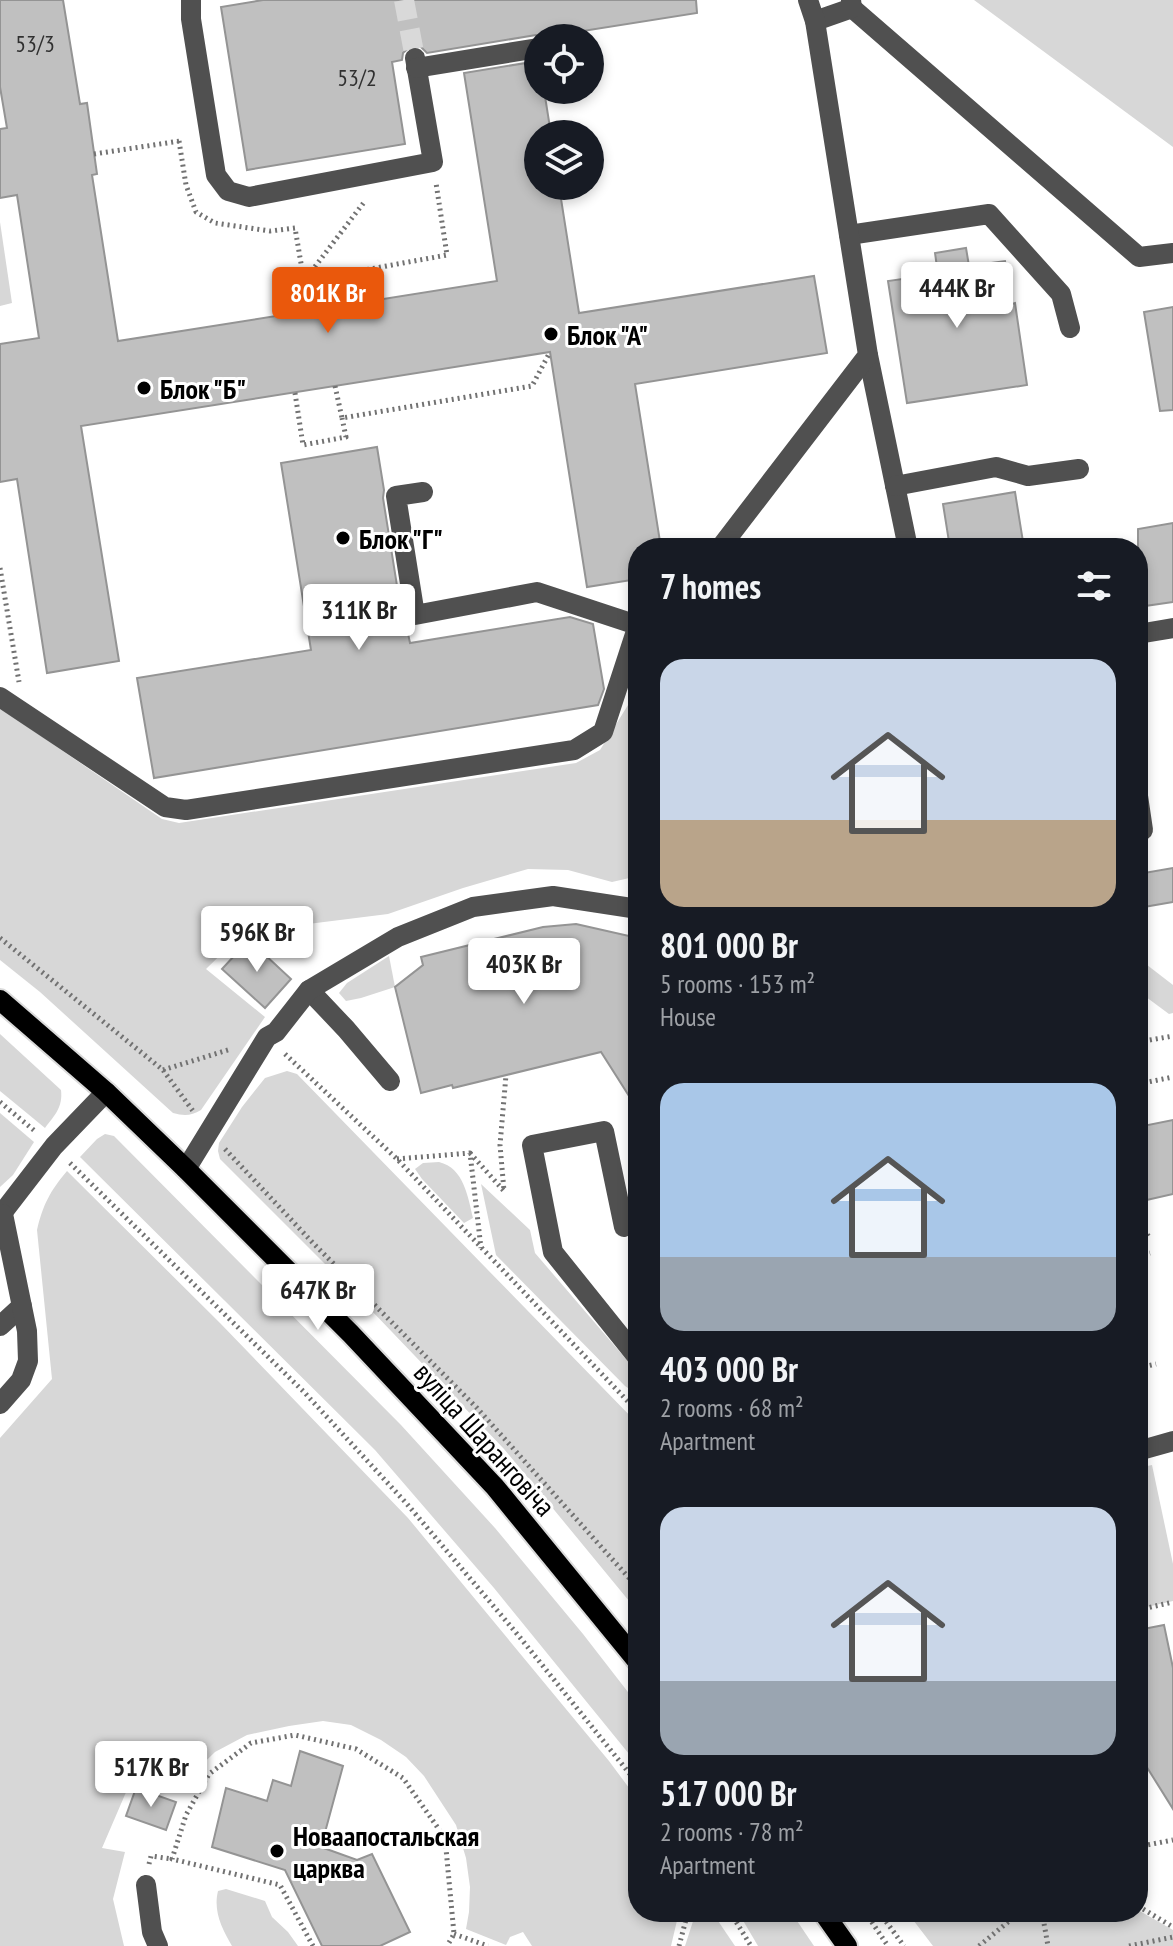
<!DOCTYPE html>
<meta charset="utf-8">
<style>
:root{--surface:#171b24;--page:#20242c;--text:#f1f3f6;--muted:#9ea1a6;--accent:#ea580c}
body{margin:0;font-family:"PT Sans Narrow",sans-serif;background:var(--page);color:var(--text);height:100vh;display:flex;flex-direction:column;font-size:30px;white-space:nowrap}
*{box-sizing:border-box;margin:0}
p{font-size:26px;color:var(--muted)}
.icon{flex:none;width:44px;height:44px;fill:none;stroke:currentColor;stroke-width:2;stroke-linecap:round;stroke-linejoin:round}
.map{position:relative;flex:1;overflow:hidden}
.side{position:absolute;left:628px;top:538px;width:520px;height:1384px;display:flex;flex-direction:column;background:var(--surface);border-radius:32px;box-shadow:0 4px 12px #0003}
.side>*{flex:none}
.fabs{position:absolute;left:524px;top:24px;display:grid;gap:16px}
.fabs a{display:grid;place-items:center;width:80px;height:80px;border-radius:50%;background:var(--surface);box-shadow:0 4px 12px #0003;font-size:40px}
.price{position:absolute;translate:-50% -68px;padding:0 18px;border-radius:8px;background:#fff;color:#222;font-size:26px;line-height:52px;filter:drop-shadow(0 2px 4px #0008)}
.price::after{content:'';position:absolute;left:50%;top:48px;width:24px;height:18px;margin-left:-12px;background:inherit;clip-path:polygon(0 0,100% 0,50% 100%)}
.price.selected{background:var(--accent);color:#fff}
ul{padding:0;list-style:none}
li{display:grid;align-content:center;gap:16px;height:424px;padding:0 32px}
li span{display:grid;place-items:center;height:248px;border-radius:24px;color:#555}
li>.icon{margin-inline-start:auto}
span .icon{width:144px;height:144px;fill:#fffc;stroke-width:1}
li b{font-size:34px}
h2{display:flex;justify-content:space-between;align-items:center;height:96px;padding:0 32px;font-size:34px}
.map>svg:first-child{display:block}
</style>
<div class="map">
<svg width="1173" height="1946" viewBox="0 0 1173 1946">
<rect width="100%" height="100%" fill="#fff"/>
<g fill="#d7d7d7">
<path d="M974,0H1173V147Z"/>
<path d="M0,222L12,303L0,306Z"/>
<path d="M638,689V876L612,882L568,870L528,869L463,888L388,914L244,932L206,969L265,1017L201,1110C191,1116 184,1116 173,1113L40,992L0,960V708L162,819L179,823L576,763L600,750Z"/>
<path d="M389,956L395,987L361,998L346,1001L339,993L347,983Z"/>
<path d="M1138,958L1173,985V1013L1169,1014L1138,991Z"/>
<path d="M0,1034L61,1090C63,1107 55,1115 45,1128L0,1091Z"/>
<path d="M287,1071L297,1074L638,1424V1607H634L504,1449L370,1309L220,1159L218,1151L219,1143L242,1107L265,1078Z"/>
<path d="M0,1113L34,1142L13,1175L0,1187Z"/>
<path d="M105,1134L114,1136L401,1425L495,1528L583,1634L638,1705V1765L494,1588L375,1450L80,1157L97,1139Z"/>
<path d="M439,1162C464,1168 468,1197 473,1218L464,1223L422,1179L415,1169L423,1163Z"/>
<path d="M67,1171L220,1323L408,1518L609,1761L638,1800V1912H679L671,1946H532L523,1932L510,1937L506,1945L466,1929L469,1912L470,1887L466,1858L456,1825L424,1776L406,1757L381,1740L351,1725L323,1721L289,1726L247,1735L215,1752L181,1785L133,1776L102,1848L125,1852L113,1899L124,1946H0V1438L52,1379L37,1230C43,1205 50,1191 67,1171Z"/>
<path d="M481,1184L530,1230L535,1253L638,1373V1392H634L625,1386L496,1255Z"/>
<path d="M1152,1465L1173,1564V1601L1138,1609V1468Z"/>
<path d="M226,1889L265,1901L272,1917L288,1932L298,1946H232C222,1929 213,1911 218,1891Z"/>
<path d="M1138,1910L1173,1930V1946H933L907,1912H1138Z"/>
<path d="M696,1912H712L735,1946H685Z"/>
<path d="M738,1912H791L814,1946H758Z"/>
</g>
<g fill="#c0c0c0" stroke="#949494" stroke-width="2">
<path d="M0,0H63L80,104L87,103L97,174L92,175L118,341L497,281L464,73L538,61V90H544L551,134H538V186H559L579,313L814,276L827,353L635,384L661,548H638V579L587,587L550,352L81,426L119,661L47,673L17,479L0,482V344L39,338L17,195L0,198V129L7,128L0,87Z"/>
<path d="M263,0H696L697,13L545,37L536,35L427,53L420,46L412,45L403,53L402,60L392,62L405,144L247,170L221,7Z"/>
<path d="M966,248L969,266L1005,261L1012,304L1015,303L1027,385L907,403L888,281L938,274L935,253Z"/>
<path d="M1173,307V410L1160,411L1144,312Z"/>
<path d="M377,447L384,490L383,498L402,617L406,624L410,643L570,617L593,624L604,689L598,705L154,778L137,678L311,650L281,463Z"/>
<path d="M1015,492L1024,548H950L943,504Z"/>
<path d="M1173,523V602L1138,607V529Z"/>
<path d="M1173,868V902L1138,908V874Z"/>
<path d="M576,924L638,938V1110L601,1052L453,1088L452,1085L421,1093L395,987L423,965L421,957L543,927Z"/>
<path d="M249,940L291,979L265,1008L222,969Z"/>
<path d="M1173,1120V1194L1138,1202V1127Z"/>
<path d="M1164,1625L1173,1668V1809L1138,1753V1630Z"/>
<path d="M300,1751L343,1766L321,1847L357,1860L372,1854L410,1932L380,1946H322L285,1870L212,1847L226,1788L267,1801L273,1780L291,1786Z"/>
<path d="M136,1788L176,1802L166,1830L126,1816Z"/>
</g>
<g fill="none" stroke-linecap="round" stroke-linejoin="round">
<path stroke="#d9d9d9" stroke-width="20" stroke-dasharray="20 10" stroke-linecap="butt" d="M404,0L415,58"/>
<defs>
<g id="major">
<path d="M0,1000L106,1092L186,1169L351,1334L495,1487L638,1662"/>
<path d="M823,1912L847,1946"/>
</g>
</defs>
<use href="#major" stroke="#dbdbdb" stroke-width="24"/>
<g stroke="#727272" stroke-width="5" stroke-dasharray="2 4" stroke-linecap="butt">
<path d="M179,141L186,185L196,212L215,223L270,231L295,228L304,281L447,255L436,183"/>
<path d="M94,154L180,141"/>
<path d="M307,311L304,281L365,201"/>
<path d="M335,386L342,418L532,386L550,352"/>
<path d="M295,393L303,445L346,437L342,418"/>
<path d="M0,568L19,682"/>
<path d="M0,938L163,1070L193,1111"/>
<path d="M1138,1042L1173,1036"/>
<path d="M285,1054L397,1159L638,1412"/>
<path d="M163,1070L231,1049"/>
<path d="M1138,1084L1173,1077"/>
<path d="M0,1102L36,1132"/>
<path d="M225,1149L313,1243L477,1408L638,1588"/>
<path d="M470,1153L504,1191L500,1145L506,1075"/>
<path d="M397,1159L470,1153L481,1248"/>
<path d="M70,1163L304,1392L407,1504L518,1635L638,1784"/>
<path d="M1138,1219L1150,1239"/>
<path d="M1138,1256L1150,1253"/>
<path d="M1138,1368L1156,1364"/>
<path d="M1138,1610L1173,1602"/>
<path d="M1138,1839L1147,1845L1173,1840"/>
<path d="M149,1864L151,1856L172,1859"/>
<path d="M1138,1906L1173,1927"/>
<path d="M730,1912L751,1946"/>
<path d="M865,1912L888,1946"/>
<path d="M879,1912L904,1946"/>
<path d="M1042,1912L1048,1946"/>
<path d="M454,1934L488,1946"/>
<path d="M313,1946L280,1885L172,1859L186,1815L209,1774L251,1743L295,1735L356,1749L403,1778L445,1838L454,1934L447,1946"/>
<path d="M679,1946L688,1912"/>
<path d="M979,1946L1020,1912"/>
<path d="M1129,1946L1173,1937"/>
</g>
<g stroke="#505050" stroke-width="20">
<path d="M191,0V19L216,175L228,191L249,197L433,162L415,58"/>
<path d="M852,8L1139,257L1173,253"/>
<path d="M815,21L852,8L851,0"/>
<path d="M416,68L538,48"/>
<path d="M849,235L989,214L1061,294L1070,328"/>
<path d="M868,355L908,548"/>
<path d="M895,486L996,467L1028,476L1079,469"/>
<path d="M423,492L396,496L415,615L537,592L637,625"/>
<path d="M720,548L868,355L815,21L808,0"/>
<path d="M1138,634L1173,628"/>
<path d="M0,697L165,807L186,810L574,750L603,732L638,625"/>
<path d="M1138,796L1143,830"/>
<path d="M309,990L346,1029L390,1081"/>
<path d="M186,1169L267,1037L276,1032L309,990L398,937L473,907L553,896L638,909"/>
<path d="M0,1216L54,1146L106,1092"/>
<path d="M624,1227L604,1131L532,1145L553,1252L638,1358"/>
<path d="M0,1326L22,1306"/>
<path d="M0,1404L21,1380L28,1361L27,1331L3,1214"/>
<path d="M1138,1451L1173,1441"/>
<path d="M146,1885L152,1932L158,1946"/>
</g>
<use href="#major" stroke="#000" stroke-width="20"/>
</g>
<g fill="#000" stroke="#fff" stroke-width="3">
<circle cx="551" cy="334" r="8"/>
<circle cx="144" cy="388" r="8"/>
<circle cx="343" cy="538" r="8"/>
<circle cx="277" cy="1851" r="8"/>
</g>
<g text-anchor="middle" dominant-baseline="central" stroke-width="6" stroke-linejoin="round" paint-order="stroke">
<g font-size="24" fill="#303030">
<text x="35" y="43">53/3</text>
<text x="357" y="77">53/2</text>
</g>
<g font-size="28" font-weight="bold" fill="#000" stroke="#fff" text-anchor="start">
<text x="567" y="334">Блок "А"</text>
<text x="160" y="388">Блок "Б"</text>
<text x="359" y="538">Блок "Г"</text>
<text x="293" y="1835">Новаапостальская<tspan x="293" dy="32">царква</tspan></text>
</g>
<g font-size="28" fill="#000" stroke="#fff">
<text transform="translate(485 1439) rotate(48)">вуліца Шаранговіча</text>
</g>
</g>
</svg>
<div class="fabs">
<a><svg class="icon" aria-label="locate" viewBox="0 0 24 24"><circle cx="12" cy="12" r="6"/><path d="M12 2v4M12 18v4M2 12h4M18 12h4"/></svg></a>
<a><svg class="icon" aria-label="layers" viewBox="0 0 24 24"><path d="M12 4l9 5-9 5-9-5zM3 14l9 5 9-5"/></svg></a>
</div>
<b class="price" style="left:957px;top:330px">444K Br</b>
<b class="price selected" style="left:328px;top:335px">801K Br</b>
<b class="price" style="left:359px;top:652px">311K Br</b>
<b class="price" style="left:257px;top:974px">596K Br</b>
<b class="price" style="left:524px;top:1006px">403K Br</b>
<b class="price" style="left:318px;top:1332px">647K Br</b>
<b class="price" style="left:151px;top:1809px">517K Br</b>
<section class="side">
<h2>7 homes<svg class="icon" aria-label="filters" viewBox="0 0 24 24"><path d="M4 7h16M4 17h16"/><circle cx="9" cy="7" r="2"/><circle cx="15" cy="17" r="2"/></svg></h2>
<ul>
<li><span style="background:linear-gradient(#c9d6e8 65%,#b9a48a 0)"><svg class="icon" aria-label="home" viewBox="0 0 24 24"><path d="M3 11l9-7 9 7M6 9v11h12V9"/></svg></span><div><b>801 000 Br</b><p>5 rooms · 153 m²</p><p>House</p></div></li>
<li><span style="background:linear-gradient(#a9c7e8 70%,#9aa5b1 0)"><svg class="icon" aria-label="home" viewBox="0 0 24 24"><path d="M3 11l9-7 9 7M6 9v11h12V9"/></svg></span><div><b>403 000 Br</b><p>2 rooms · 68 m²</p><p>Apartment</p></div></li>
<li><span style="background:linear-gradient(#c9d6e8 70%,#9aa5b1 0)"><svg class="icon" aria-label="home" viewBox="0 0 24 24"><path d="M3 11l9-7 9 7M6 9v11h12V9"/></svg></span><div><b>517 000 Br</b><p>2 rooms · 78 m²</p><p>Apartment</p></div></li>
</ul>
</section>
</div>
